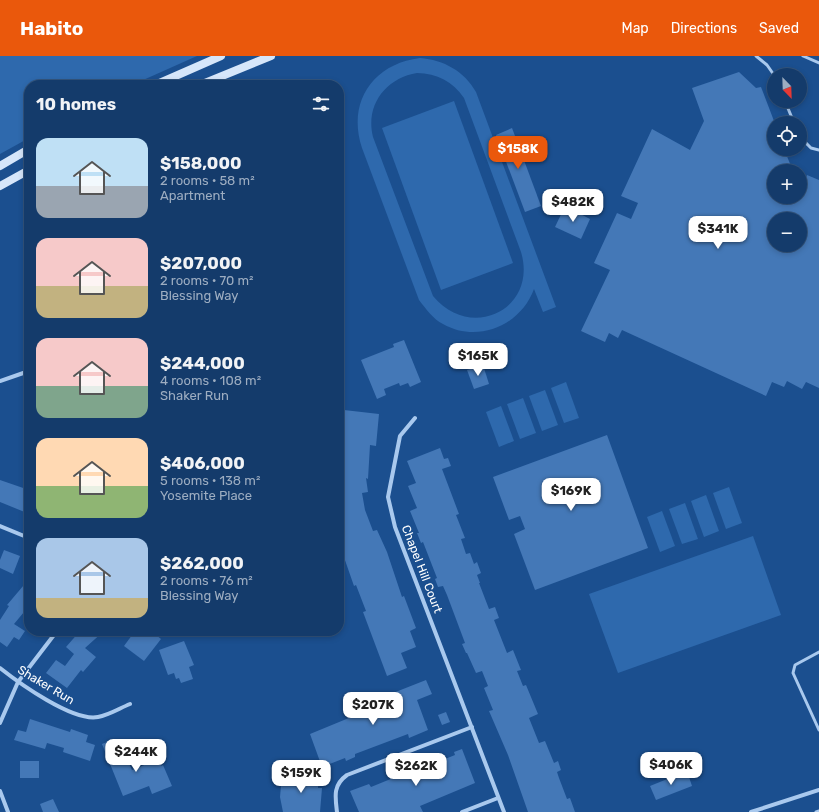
<!DOCTYPE html>
<meta charset="utf-8">
<style>
:root{--surface:#143b6b;--page:#214673;--text:#f1f3f6;--muted:#9dadc1;--line:#33557e;--accent:#ea580c}
body{margin:0;font-family:Rubik,sans-serif;background:var(--page);color:var(--text);height:100vh;display:flex;flex-direction:column;font-size:15px;white-space:nowrap}
*{box-sizing:border-box;margin:0}
p{font-size:13px;color:var(--muted)}
.icon{flex:none;width:22px;height:22px;fill:none;stroke:currentColor;stroke-width:2;stroke-linecap:round;stroke-linejoin:round}
.map{position:relative;flex:1;overflow:hidden}
.panel{position:absolute;left:24px;top:24px;width:320px;height:556px;display:flex;flex-direction:column;background:var(--surface);border-radius:16px;box-shadow:0 2px 6px #0003,0 0 0 1px var(--line)}
.panel>*{flex:none}
.needle{width:26px;rotate:157deg}
.fabs{position:absolute;left:767px;top:12px;display:grid;gap:8px}
.fabs a{display:grid;place-items:center;width:40px;height:40px;border-radius:50%;background:var(--surface);box-shadow:0 2px 6px #0003,0 0 0 1px var(--line);font-size:20px}
.price{position:absolute;translate:-50% -34px;padding:0 9px;border-radius:8px;background:#fff;color:#222;font-size:13px;line-height:26px;filter:drop-shadow(0 1px 2px #0008)}
.price::after{content:'';position:absolute;left:50%;top:24px;width:12px;height:9px;margin-left:-6px;background:inherit;clip-path:polygon(0 0,100% 0,50% 100%)}
.price.on{background:var(--accent);color:#fff}
ul{padding:0;list-style:none}
li{display:flex;align-items:center;gap:12px;height:100px;padding:0 12px}
li span{display:grid;place-items:center;flex:none;width:112px;height:80px;border-radius:12px;color:#555}
li>.icon{margin-inline-start:auto}
span .icon{width:48px;height:48px;fill:#fffc;stroke-width:1}
li b{font-size:17px}
h2{display:flex;justify-content:space-between;align-items:center;height:48px;padding:0 12px;font-size:17px}
header{display:flex;align-items:center;gap:24px;box-sizing:border-box;height:56px;padding:0 20px;background:var(--accent);color:#fff}
header strong{font-size:19px}
nav{display:flex;gap:22px;margin-inline-start:auto;font-size:14px}
.map>svg:first-child{display:block}
</style>
<header>
<strong>Habito</strong>
<nav><a>Map</a><a>Directions</a><a>Saved</a></nav>
</header>
<div class="map">
<svg width="819" height="756" viewBox="0 0 819 756">
<rect width="100%" height="100%" fill="#1b4f8f"/>
<g fill="#2e69ad" fill-rule="evenodd">
<path d="M0,0H197L132,29H29V82L0,98Z"/>
<path d="M420,2C444,4 464,15 476,36L556,251L543,256L534,233C521,269 478,288 443,268C433,263 426,253 419,244L362,92C347,47 372,8 420,2ZM417,17C437,17 453,26 464,42L521,196C538,253 471,286 433,240L373,81C365,49 386,22 417,17Z"/>
<path d="M454,45L513,207L441,234L382,72Z"/>
<path d="M566,326L579,362L564,367L551,332Z"/>
<path d="M545,334L558,369L542,375L529,340Z"/>
<path d="M523,342L536,377L520,383L507,348Z"/>
<path d="M501,350L514,385L499,391L486,356Z"/>
<path d="M729,431L742,467L726,473L713,437Z"/>
<path d="M706,439L719,475L704,481L691,445Z"/>
<path d="M685,447L698,483L682,488L669,453Z"/>
<path d="M662,455L675,490L660,496L647,461Z"/>
<path d="M753,480L781,559L618,617L589,538Z"/>
</g>
<g fill="#4478b7" fill-rule="evenodd">
<path d="M739,16L756,32L761,31L774,65V93H784L793,115H774V141H800V135L807,119L819,124V332L806,326L802,333L787,325L784,331L772,326L766,340L622,274L618,282L609,277L605,286L581,275L610,214L594,207L617,157L631,163L638,147L621,140L652,73L690,94L704,65L692,32ZM774,163H800V189H774Z"/>
<path d="M512,72L541,150L525,156L496,79Z"/>
<path d="M565,150L590,163L581,183L555,171Z"/>
<path d="M404,284L421,326L410,331L408,327L400,330L399,327L384,333L386,339L377,343L361,304L394,291L393,288Z"/>
<path d="M483,309L489,328L474,333L467,314Z"/>
<path d="M344,354L379,358L376,390L370,389L368,423L366,422L368,436L362,437L365,454L373,475L377,474L387,496L402,541L404,540L416,572L410,575L416,591L401,597L407,612L387,620L363,556L366,555L356,529L354,530L339,487V393L343,370H342Z"/>
<path d="M607,379L648,492L535,534L514,478L525,473L520,460L509,464L493,421Z"/>
<path d="M440,392L444,403L448,402L451,410L442,413L459,458L456,459L465,482L461,483L466,498L470,497L474,508L477,506L481,517L477,519L480,527H479L489,553L495,551L499,562L494,564L507,597L513,594L521,614L517,615L523,630L526,629L538,658L529,662L539,687L545,685L554,707L558,705L561,714L557,716L559,722L567,743L570,742L575,756H528L508,699L489,655L493,654L484,632L488,630L482,615L476,617L467,597H466L462,588L465,587L447,539L443,530L438,531L435,523L437,522L423,486L421,487L417,477H419L410,455L417,452L408,430L416,427L407,405Z"/>
<path d="M0,424L29,434V452L27,457L0,446Z"/>
<path d="M4,494L20,500L13,518L0,512V504Z"/>
<path d="M29,523V550L14,568L25,575L19,584L14,581L7,591L0,586V564L9,550L7,549Z"/>
<path d="M80,575H104L85,592L96,601L83,616L81,614L67,632L46,617L56,604L65,610L74,598L66,591Z"/>
<path d="M135,575H151L161,583L144,605L124,590Z"/>
<path d="M184,585L194,609L189,611L193,623L181,627L179,622L176,623L174,617L168,619L159,594Z"/>
<path d="M426,624L432,638L417,644L428,674L409,682L408,678L355,698V701L346,705L345,702L322,711L310,678L361,657L358,651L366,648L368,654L395,644L393,637Z"/>
<path d="M446,656L450,666L442,669L438,659Z"/>
<path d="M30,663L70,676L71,673L88,679L86,686L95,689L90,705L63,696L64,692L47,687L45,693L14,684L18,674L26,676Z"/>
<path d="M114,683L123,704L127,703L132,714L159,703L161,710L163,709L172,730L152,738L149,730L123,740L102,688Z"/>
<path d="M462,693L475,727L420,750L423,756H359L350,735L369,728L371,731L398,720L396,713L407,709L409,714L416,711L417,714L432,708L431,705L439,702L440,705L455,699L454,696Z"/>
<rect x="20" y="705" width="19" height="17"/>
<path d="M687,715L692,730L656,744L650,730Z"/>
<path d="M282,718L319,720L318,732H322L320,756H283L280,741Z"/>
<path d="M53,743L59,756H43L40,748Z"/>
</g>
<g fill="none" stroke-linecap="round" stroke-linejoin="round">
<g stroke="#a9c9ee" stroke-width="3">
<path d="M756,0L767,9L774,19"/>
<path d="M803,0L819,7"/>
<path d="M785,45L794,67"/>
<path d="M800,81L811,92L819,94"/>
<path d="M819,596L795,609L793,617L819,674"/>
<path d="M816,756L819,755"/>
</g>
<g stroke="#a9c9ee" stroke-width="4">
<path d="M0,325L29,315"/>
<path d="M415,362L400,380L388,441L395,471L504,756"/>
<path d="M0,470L29,482"/>
<path d="M0,612C19,627 73,666 98,661C109,659 120,652 130,648"/>
<path d="M0,667L18,626L57,575"/>
<path d="M0,735L8,756"/>
<path d="M337,756C335,740 333,729 347,719L472,671"/>
<path d="M462,756L498,742"/>
<path d="M751,756L819,734"/>
</g>
<g stroke="#d6e6fa" stroke-width="8">
<path d="M155,29L221,0"/>
<path d="M200,29L271,0"/>
<path d="M0,110L29,93"/>
<path d="M0,130L29,114"/>
</g>
</g>
<g text-anchor="middle" dominant-baseline="central" stroke-width="3" stroke-linejoin="round" paint-order="stroke">
<g font-size="12" fill="#fff" stroke="#1b4f8f">
<text transform="translate(422 513) rotate(69)">Chapel Hill Court</text>
<text transform="translate(46 629) rotate(31)">Shaker Run</text>
</g>
</g>
</svg>
<div class="fabs">
<a><svg class="needle" viewBox="-14 -14 28 28"><path d="M0-13l5 13h-10z" fill="#e53935"/><path d="M0 13l5-13h-10z" fill="#9dadc1"/></svg></a>
<a><svg class="icon" aria-label="locate" viewBox="0 0 24 24"><circle cx="12" cy="12" r="6"/><path d="M12 2v4M12 18v4M2 12h4M18 12h4"/></svg></a>
<a>+</a>
<a>−</a>
</div>
<b class="price on" style="left:518px;top:114px">$158K</b>
<b class="price" style="left:573px;top:167px">$482K</b>
<b class="price" style="left:718px;top:194px">$341K</b>
<b class="price" style="left:478px;top:321px">$165K</b>
<b class="price" style="left:571px;top:456px">$169K</b>
<b class="price" style="left:373px;top:670px">$207K</b>
<b class="price" style="left:136px;top:717px">$244K</b>
<b class="price" style="left:671px;top:730px">$406K</b>
<b class="price" style="left:416px;top:731px">$262K</b>
<b class="price" style="left:301px;top:738px">$159K</b>
<section class="panel">
<h2>10 homes<svg class="icon" aria-label="filters" viewBox="0 0 24 24"><path d="M4 7h16M4 17h16"/><circle cx="9" cy="7" r="2"/><circle cx="15" cy="17" r="2"/></svg></h2>
<ul>
<li><span style="background:linear-gradient(#bfe0f5 60%,#9aa5b1 0)"><svg class="icon" aria-label="home" viewBox="0 0 24 24"><path d="M3 11l9-7 9 7M6 9v11h12V9"/></svg></span><div><b>$158,000</b><p>2 rooms · 58 m²</p><p>Apartment</p></div></li>
<li><span style="background:linear-gradient(#f6c9c9 60%,#c2b280 0)"><svg class="icon" aria-label="home" viewBox="0 0 24 24"><path d="M3 11l9-7 9 7M6 9v11h12V9"/></svg></span><div><b>$207,000</b><p>2 rooms · 70 m²</p><p>Blessing Way</p></div></li>
<li><span style="background:linear-gradient(#f6c9c9 60%,#7fa58c 0)"><svg class="icon" aria-label="home" viewBox="0 0 24 24"><path d="M3 11l9-7 9 7M6 9v11h12V9"/></svg></span><div><b>$244,000</b><p>4 rooms · 108 m²</p><p>Shaker Run</p></div></li>
<li><span style="background:linear-gradient(#ffd9b3 60%,#8fb573 0)"><svg class="icon" aria-label="home" viewBox="0 0 24 24"><path d="M3 11l9-7 9 7M6 9v11h12V9"/></svg></span><div><b>$406,000</b><p>5 rooms · 138 m²</p><p>Yosemite Place</p></div></li>
<li><span style="background:linear-gradient(#a9c7e8 75%,#c2b280 0)"><svg class="icon" aria-label="home" viewBox="0 0 24 24"><path d="M3 11l9-7 9 7M6 9v11h12V9"/></svg></span><div><b>$262,000</b><p>2 rooms · 76 m²</p><p>Blessing Way</p></div></li>
</ul>
</section>
</div>
